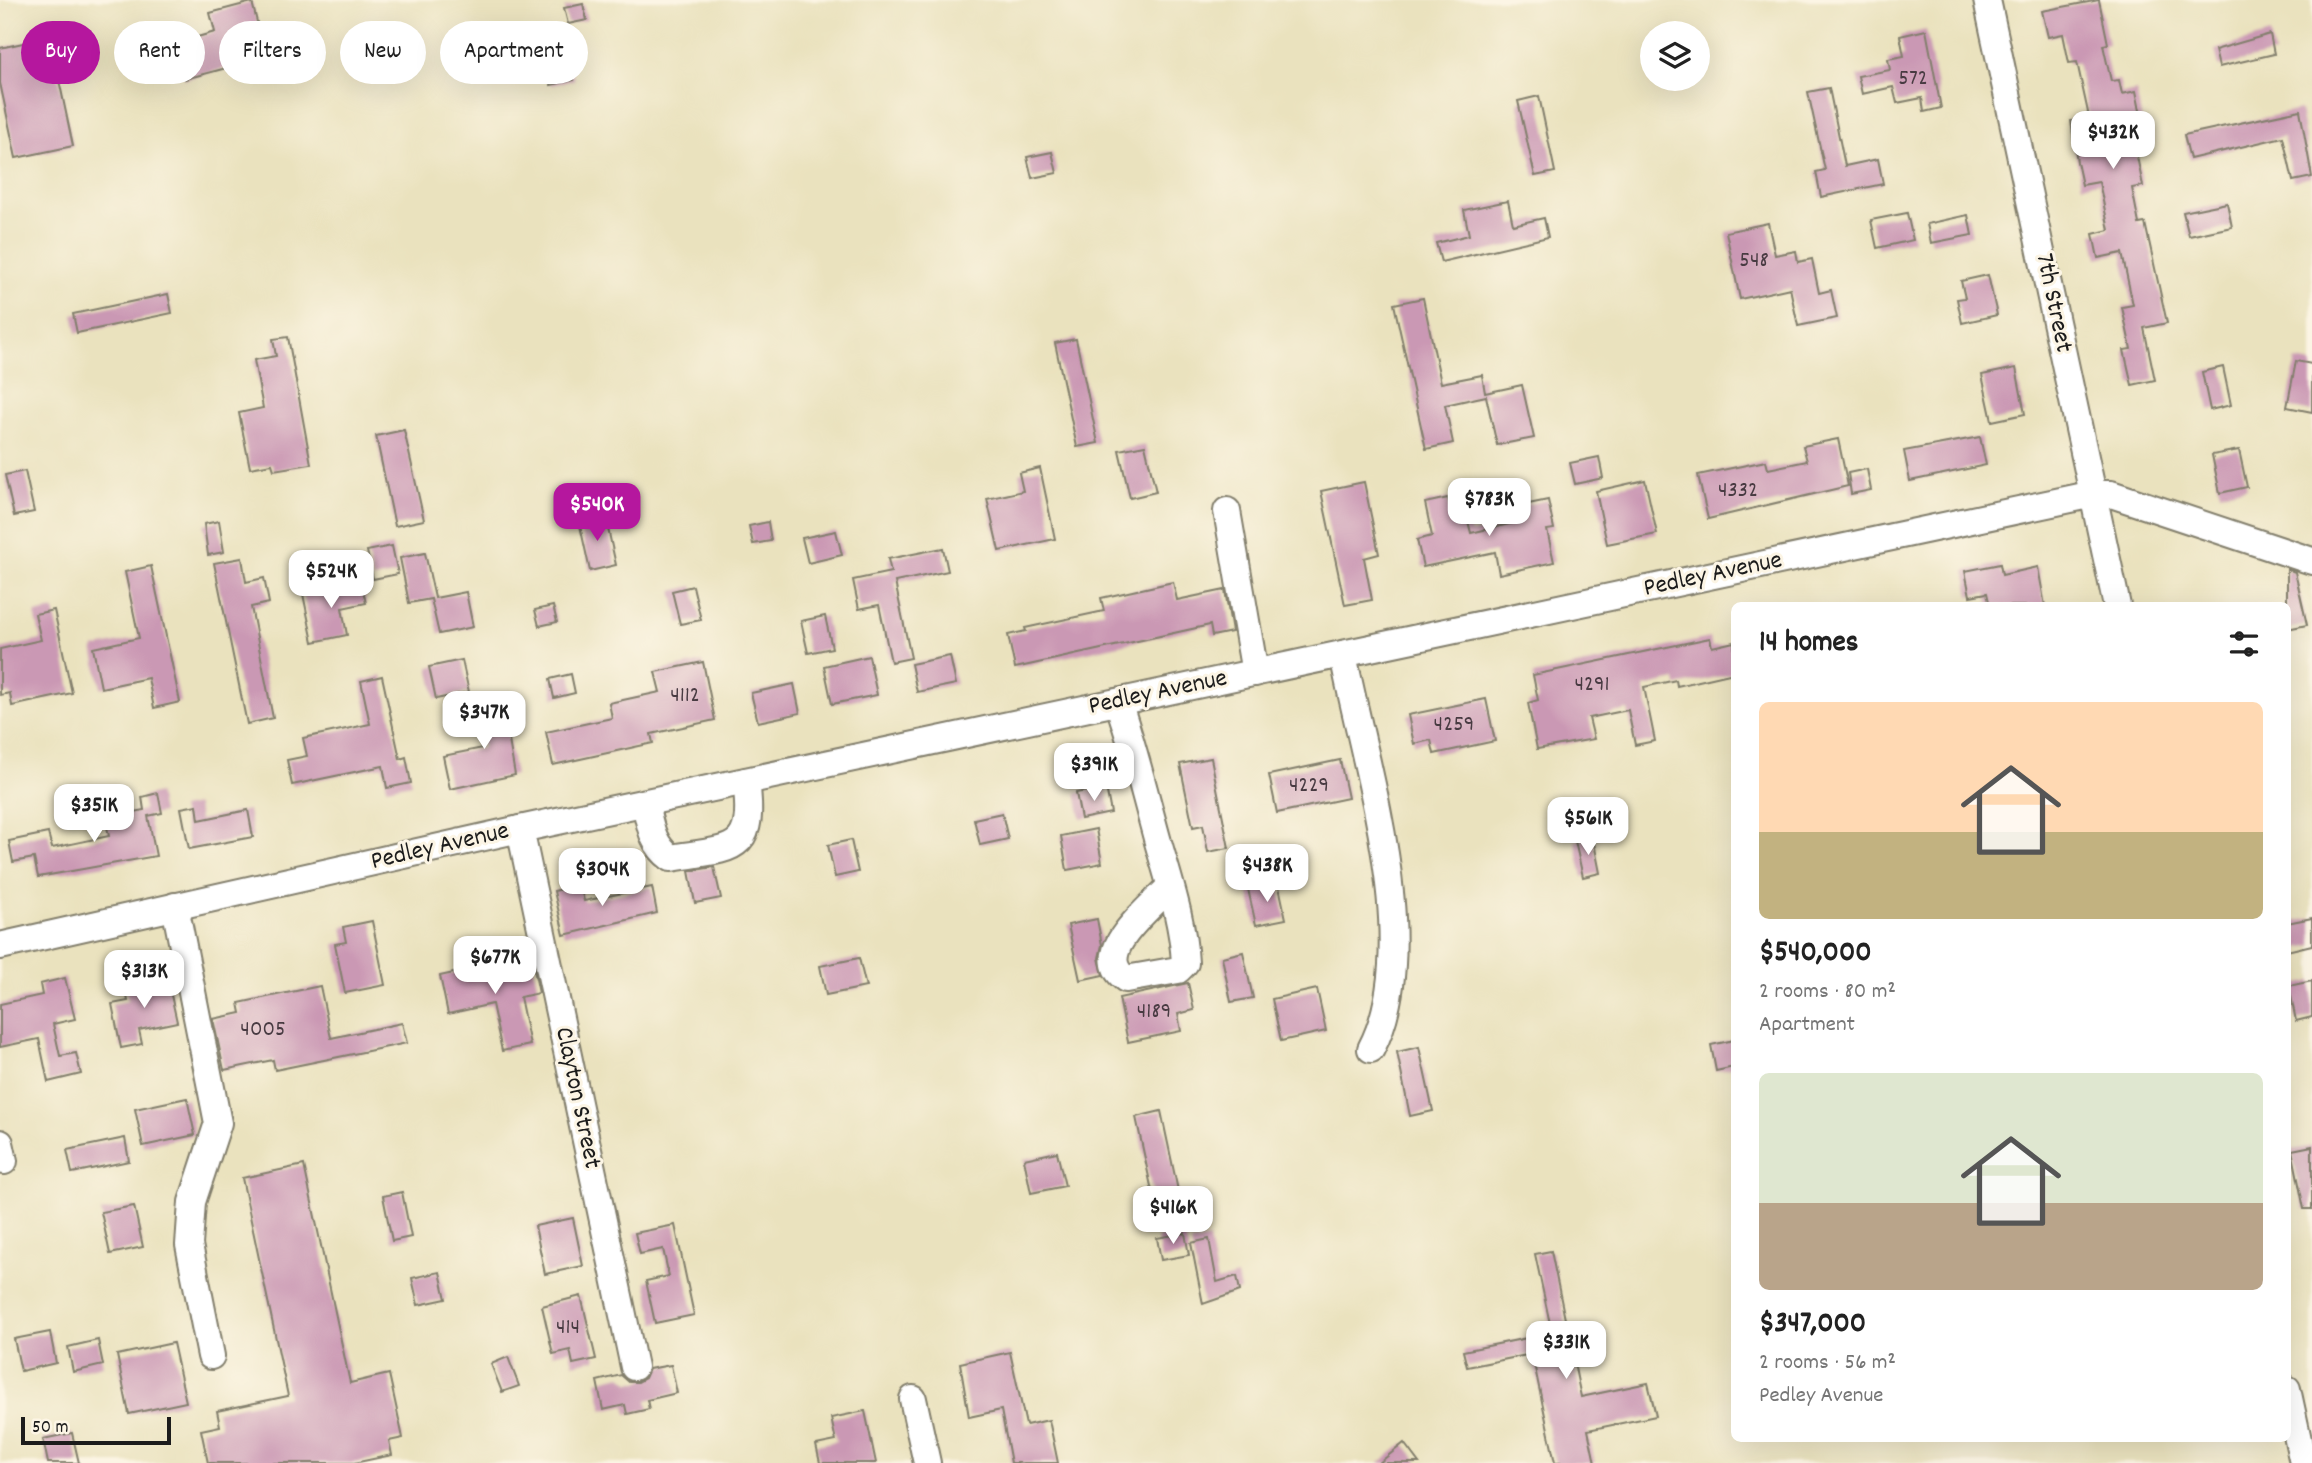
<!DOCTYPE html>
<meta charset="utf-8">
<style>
:root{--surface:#fff;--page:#f6f6f6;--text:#222;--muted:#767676;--accent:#b5179e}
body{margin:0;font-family:Dekko,sans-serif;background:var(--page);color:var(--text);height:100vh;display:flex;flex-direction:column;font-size:26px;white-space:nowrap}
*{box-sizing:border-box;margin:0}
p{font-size:23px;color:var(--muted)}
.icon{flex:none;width:38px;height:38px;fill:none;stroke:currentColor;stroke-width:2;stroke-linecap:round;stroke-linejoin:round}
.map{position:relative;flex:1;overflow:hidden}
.drawer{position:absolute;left:1731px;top:602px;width:560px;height:840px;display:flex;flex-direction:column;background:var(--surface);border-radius:10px;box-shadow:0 7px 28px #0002}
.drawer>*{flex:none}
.banner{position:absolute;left:21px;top:21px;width:665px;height:63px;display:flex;gap:14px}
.fabs{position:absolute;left:1640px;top:21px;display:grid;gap:14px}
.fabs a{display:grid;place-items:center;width:70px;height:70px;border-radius:50%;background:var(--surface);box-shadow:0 7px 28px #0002;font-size:35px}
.scale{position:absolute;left:21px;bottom:18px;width:150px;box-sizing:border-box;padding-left:7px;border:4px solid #1c1c1c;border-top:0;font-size:19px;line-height:24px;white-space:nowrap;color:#1c1c1c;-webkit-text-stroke:5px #fcf5e5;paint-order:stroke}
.price{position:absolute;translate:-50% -60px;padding:0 16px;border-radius:14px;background:#fff;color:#222;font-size:23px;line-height:46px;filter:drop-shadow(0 2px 4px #0008)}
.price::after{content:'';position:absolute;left:50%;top:42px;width:21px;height:16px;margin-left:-10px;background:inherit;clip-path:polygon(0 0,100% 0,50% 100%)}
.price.active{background:var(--accent);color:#fff}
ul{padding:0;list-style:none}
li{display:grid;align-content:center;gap:14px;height:371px;padding:0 28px}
li span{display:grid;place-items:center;height:217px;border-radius:10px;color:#555}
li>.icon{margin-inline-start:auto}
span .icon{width:126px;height:126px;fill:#fffc;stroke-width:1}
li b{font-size:30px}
h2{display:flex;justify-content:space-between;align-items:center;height:84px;padding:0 28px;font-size:30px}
.chip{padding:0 24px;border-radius:32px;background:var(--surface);box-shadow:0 7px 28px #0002;font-size:24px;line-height:63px}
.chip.active{background:var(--accent);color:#fff}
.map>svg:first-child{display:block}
</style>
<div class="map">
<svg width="2312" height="1463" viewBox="0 0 2312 1463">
<rect width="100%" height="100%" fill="#fcf5e5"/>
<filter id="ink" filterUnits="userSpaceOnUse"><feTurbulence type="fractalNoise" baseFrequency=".0143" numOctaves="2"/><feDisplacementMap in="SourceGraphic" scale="14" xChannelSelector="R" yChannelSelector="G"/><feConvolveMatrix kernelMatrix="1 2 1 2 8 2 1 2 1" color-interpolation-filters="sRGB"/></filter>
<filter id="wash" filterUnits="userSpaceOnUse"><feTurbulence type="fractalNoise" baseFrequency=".00686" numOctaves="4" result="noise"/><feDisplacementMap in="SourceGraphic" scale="28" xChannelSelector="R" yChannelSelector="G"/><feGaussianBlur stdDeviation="1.57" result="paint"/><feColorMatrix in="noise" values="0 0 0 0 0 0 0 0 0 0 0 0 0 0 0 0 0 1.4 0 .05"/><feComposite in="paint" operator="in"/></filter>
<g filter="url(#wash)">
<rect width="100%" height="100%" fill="#eae2be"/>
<g id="blocks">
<g fill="#ca98b4">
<path d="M2099,0L2108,44L2103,45L2111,81L2119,80L2122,94L2136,91L2145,135L2133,137L2143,186L2132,188L2139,224L2145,223L2167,323L2144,328L2155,380L2132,385L2124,350L2131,349L2122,307L2133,305L2122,253L2098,258L2093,234L2109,230L2099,182L2082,185L2077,162L2071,121L2089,117L2077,62L2069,63L2063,34L2048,37L2042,11Z"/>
<path d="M252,2L259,30L241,34L249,62L185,79L176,43L215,32L210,13Z"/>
<path d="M583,4L587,20L568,24L564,8Z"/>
<path d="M1926,30L1941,108L1924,112L1922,98L1897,103L1893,87L1862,94L1858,76L1890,70L1888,59L1904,56L1900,36Z"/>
<path d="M2270,34L2274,54L2219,67L2215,50Z"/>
<path d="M50,37L73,146L16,158L0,83V48Z"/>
<path d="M569,59L574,80L551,85L546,64Z"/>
<path d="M1829,88L1845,166L1878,159L1883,184L1821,197L1816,172L1825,170L1808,92Z"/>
<path d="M1539,96L1555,172L1535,176L1518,101Z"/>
<path d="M2300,110L2312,177L2293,181L2283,137L2190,159L2184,135Z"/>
<path d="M1052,152L1057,173L1032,178L1027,157Z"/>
<path d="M1508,201L1513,225L1544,218L1548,237L1441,262L1436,243L1469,235L1464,210Z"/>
<path d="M2227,203L2232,227L2189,236L2183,212Z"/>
<path d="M1907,213L1913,240L1877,248L1871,220Z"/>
<path d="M1968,215L1972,235L1931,243L1927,224Z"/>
<path d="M1768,223L1775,255L1796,251L1798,262L1812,259L1819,293L1831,290L1837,318L1798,326L1790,288L1740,299L1726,232Z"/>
<path d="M1988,275L1997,315L1962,323L1957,299L1965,298L1961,281Z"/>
<path d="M168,294L172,313L77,333L73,314Z"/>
<path d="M1423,298L1441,383L1482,375L1485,393L1522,385L1534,438L1497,445L1486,396L1445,405L1453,443L1426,449L1394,304Z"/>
<path d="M288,337L311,464L274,470L272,464L250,468L239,413L263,408L254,360L276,356L273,339Z"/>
<path d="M1076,339L1098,443L1077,447L1055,343Z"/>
<path d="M2296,361L2312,364V412L2287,407Z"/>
<path d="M2223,367L2231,405L2210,410L2202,372Z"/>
<path d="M2016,368L2025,414L1992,421L1982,375Z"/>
<path d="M404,430L424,520L395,526L376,436Z"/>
<path d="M1980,437L1986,465L1910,481L1904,451Z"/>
<path d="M1838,439L1848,486L1708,519L1698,475L1766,461L1768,469L1807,461L1803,446Z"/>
<path d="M1145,445L1156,492L1130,498L1119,450Z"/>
<path d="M2239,450L2247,487L2220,493L2212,455Z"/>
<path d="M1599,457L1603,478L1575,484L1570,463Z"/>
<path d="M1040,468L1055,539L999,551L987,499L1023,491L1019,473Z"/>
<path d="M1867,469L1871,490L1851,494L1848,473Z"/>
<path d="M25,471L34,512L14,516L5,475Z"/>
<path d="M1645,480L1657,534L1607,544L1596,491Z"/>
<path d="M1364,482L1379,554L1364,558L1372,600L1345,605L1321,491Z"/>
<path d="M1448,498L1452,516L1466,513L1471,533L1522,521L1519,506L1548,500L1554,529L1547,530L1554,562L1499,574L1495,552L1423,567L1417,540L1432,536L1425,503Z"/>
<path d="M605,515L616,565L590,571L579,521Z"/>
<path d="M219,521L224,552L208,555L204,524Z"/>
<path d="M768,522L771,541L753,544L749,526Z"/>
<path d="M836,531L842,555L808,563L802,538Z"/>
<path d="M392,546L398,574L373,579L367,551Z"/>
<path d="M943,548L948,571L895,582L911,658L891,662L879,605L859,609L853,580L891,572L888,559Z"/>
<path d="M425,553L435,598L466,592L473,627L439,634L431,599L409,603L400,558Z"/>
<path d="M242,558L246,582L264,578L269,603L251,607L273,718L247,724L214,563Z"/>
<path d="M2000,564L2002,575L2038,567L2045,606H1990L1987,593L1970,596L1965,571Z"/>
<path d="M151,566L180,702L154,708L148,678L101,688L93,648L139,638L125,572Z"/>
<path d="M2287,569L2295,572L2307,625L2287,629Z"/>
<path d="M361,582L366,603L342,608L347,635L313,642L303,594Z"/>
<path d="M1173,582L1177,600L1225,590L1232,632L1212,636L1210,625L1015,668L1008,635L1026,631L1025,628L1104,611L1101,598Z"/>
<path d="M693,586L701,620L680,624L672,591Z"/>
<path d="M553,606L557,622L539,626L535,610Z"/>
<path d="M54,610L72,693L12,706L10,693L0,695V649L41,640L35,614Z"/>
<path d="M825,616L832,648L808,653L801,621Z"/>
<path d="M1710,638L1712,647L1734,642V673L1677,686L1676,680L1644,687L1655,741L1635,745L1628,710L1589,718L1594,739L1537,749L1528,703L1538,700L1533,675Z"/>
<path d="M869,656L877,695L832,704L824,666Z"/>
<path d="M950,656L956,684L917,692L911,664Z"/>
<path d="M462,660L469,692L436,699L429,667Z"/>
<path d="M703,662L715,720L651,734L653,743L553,765L546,732L612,718L609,703L660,692L655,672Z"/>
<path d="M571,674L575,693L554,698L550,679Z"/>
<path d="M382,676L400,759L406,757L411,783L387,788L383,766L292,785L287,760L307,756L303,738L370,724L361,681Z"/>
<path d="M794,684L800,713L758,722L751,693Z"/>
<path d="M1486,699L1495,741L1434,754L1431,740L1414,744L1408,715Z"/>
<path d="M502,700L515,775L450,789L443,756L483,748L474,706Z"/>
<path d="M1211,758L1229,848L1208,852L1203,825L1193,827L1180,764Z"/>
<path d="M1340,760L1348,798L1277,813L1269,775Z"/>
<path d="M1106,787L1111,813L1081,819L1076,793Z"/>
<path d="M158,793L162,813L148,816L156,856L38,877L34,858L13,862L9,841L48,833L52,848L109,836L105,818L144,810L142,797Z"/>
<path d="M197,805L199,820L248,810L253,837L189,849L181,808Z"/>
<path d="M1002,813L1008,839L980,845L974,819Z"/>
<path d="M1096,829L1102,863L1067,870L1061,836Z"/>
<path d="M1593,838L1600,873L1583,877L1575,841Z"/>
<path d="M851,840L858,872L835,877L828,845Z"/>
<path d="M714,867L721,898L695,903L689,871Z"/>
<path d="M1278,882L1286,919L1256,925L1248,889Z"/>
<path d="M580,885L584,901L652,887L657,913L564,935L554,891Z"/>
<path d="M2312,918V945L2287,951V923Z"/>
<path d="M1097,919L1102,945L1099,958L1103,975L1080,980L1068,925Z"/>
<path d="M372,921L385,985L345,993L335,944L346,942L343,927Z"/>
<path d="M1243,952L1253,998L1231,1002L1222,957Z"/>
<path d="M531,956L539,993L520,997L530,1045L502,1051L492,1004L448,1014L440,976Z"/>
<path d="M859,958L866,987L826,995L820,966Z"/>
<path d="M167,977L177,1022L139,1030L142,1044L121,1048L112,1004L128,1001L125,986Z"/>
<path d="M65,978L75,1019L53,1024L60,1056L76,1053L81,1074L48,1082L39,1039L0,1047V1004L42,995L40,984Z"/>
<path d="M2312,981V1017L2296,1021L2289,986Z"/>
<path d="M1188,983L1194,1010L1178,1014L1181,1031L1128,1042L1119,998Z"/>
<path d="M320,986L331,1038L402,1023L407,1043L275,1070L273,1060L224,1070L213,1019L241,1013L239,1003Z"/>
<path d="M1317,989L1326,1031L1281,1041L1272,999Z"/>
<path d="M1734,1040V1067L1716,1071L1711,1045Z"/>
<path d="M1419,1047L1433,1111L1410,1116L1397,1052Z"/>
<path d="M187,1098L195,1135L143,1146L135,1109Z"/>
<path d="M1161,1111L1180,1200L1155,1205L1136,1117Z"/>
<path d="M125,1138L129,1161L72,1173L67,1150Z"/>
<path d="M2312,1146V1209H2304L2292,1150Z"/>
<path d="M1057,1152L1065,1186L1031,1193L1024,1159Z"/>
<path d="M304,1165L350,1383L389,1374L403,1438L389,1441L392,1455L354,1463H208L201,1430L220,1426L217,1411L288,1396L242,1178Z"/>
<path d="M402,1192L411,1237L392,1241L383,1196Z"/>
<path d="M134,1206L143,1247L110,1254L101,1212Z"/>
<path d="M573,1218L583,1266L545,1274L535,1226Z"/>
<path d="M675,1225L694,1315L655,1323L646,1281L669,1276L663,1249L640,1254L635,1233Z"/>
<path d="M1185,1233L1189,1255L1161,1260L1157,1238Z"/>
<path d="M1209,1239L1217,1282L1237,1276L1240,1291L1203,1304L1191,1243Z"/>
<path d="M1551,1251L1581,1397L1648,1383L1656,1416L1588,1430L1595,1463H1555L1532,1354L1467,1367L1463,1351L1552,1333L1535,1254Z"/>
<path d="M440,1272L446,1299L418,1305L412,1278Z"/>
<path d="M581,1296L596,1359L573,1364L570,1350L553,1354L542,1306Z"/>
<path d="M50,1332L56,1363L21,1371L14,1339Z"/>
<path d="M98,1340L103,1365L73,1372L68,1347Z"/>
<path d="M173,1343L186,1402L129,1414L117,1355Z"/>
<path d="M1010,1352L1026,1425L1049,1420L1058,1463H1011L1001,1410L969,1417L960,1363Z"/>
<path d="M508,1357L519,1386L502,1392L491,1364Z"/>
<path d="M671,1365L677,1393L647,1400L649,1409L627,1414L625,1405L603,1410L597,1381L621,1375L629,1382H638L645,1378L649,1369Z"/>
<path d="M865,1411L876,1463H820L816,1445L836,1441L831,1418Z"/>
<path d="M72,1433L79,1463H48L43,1439Z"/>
<path d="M1404,1443L1419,1463H1379Z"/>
</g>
</g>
</g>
<g filter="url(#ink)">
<use href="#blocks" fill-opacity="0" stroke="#837f6d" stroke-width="2"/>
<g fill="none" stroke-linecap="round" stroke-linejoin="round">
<defs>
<g id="minor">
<path d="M1987,0L2117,606"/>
<path d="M1227,511L1255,673"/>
<path d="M1343,654C1364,764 1425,947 1371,1049"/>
<path d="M1118,702C1134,748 1145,795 1158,842C1169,881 1183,922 1185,963L1178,970L1126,979C1088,953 1155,905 1170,886"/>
<path d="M645,803C650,824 652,845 671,858C733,848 756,854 746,781"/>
<path d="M520,829L634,1367"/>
<path d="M175,906L218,1123L192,1202L189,1245L211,1356"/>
<path d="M0,946L520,829L2094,494H2111L2312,561"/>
<path d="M0,1143L4,1161"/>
<path d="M2287,1389L2303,1463"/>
<path d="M913,1399L927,1463"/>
</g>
</defs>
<use href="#minor" stroke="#837f6d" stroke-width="30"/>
<use href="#minor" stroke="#fff" stroke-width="26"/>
</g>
</g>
<g text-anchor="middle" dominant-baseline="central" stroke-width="6" stroke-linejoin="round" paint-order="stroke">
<g font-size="23" fill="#483b42">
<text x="1913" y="79">572</text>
<text x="1754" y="261">548</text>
<text x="1738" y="491">4332</text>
<text x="1592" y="685">4291</text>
<text x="685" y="696">4112</text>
<text x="1454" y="725">4259</text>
<text x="1309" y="786">4229</text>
<text x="1154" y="1012">4189</text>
<text x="263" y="1030">4005</text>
<text x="568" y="1328">414</text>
</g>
<g font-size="26" fill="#1c1c1c" stroke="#fcf5e5">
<text transform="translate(2053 303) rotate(78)">7th Street</text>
<text transform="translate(1713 575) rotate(-12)">Pedley Avenue</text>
<text transform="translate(1158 693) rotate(-12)">Pedley Avenue</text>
<text transform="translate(440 847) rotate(-13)">Pedley Avenue</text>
<text transform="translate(577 1098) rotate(78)">Clayton Street</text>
</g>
</g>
</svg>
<div class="fabs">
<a><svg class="icon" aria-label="layers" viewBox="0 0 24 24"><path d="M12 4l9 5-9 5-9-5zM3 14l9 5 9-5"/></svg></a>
</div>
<div class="scale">50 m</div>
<b class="price" style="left:2113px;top:171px">$432K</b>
<b class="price" style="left:1489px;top:538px">$783K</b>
<b class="price active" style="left:597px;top:543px">$540K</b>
<b class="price" style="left:331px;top:610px">$524K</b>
<b class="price" style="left:484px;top:751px">$347K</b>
<b class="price" style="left:1094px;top:803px">$391K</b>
<b class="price" style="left:94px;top:844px">$351K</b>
<b class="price" style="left:1588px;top:857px">$561K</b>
<b class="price" style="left:1267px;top:904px">$438K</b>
<b class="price" style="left:602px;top:908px">$304K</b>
<b class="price" style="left:495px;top:996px">$677K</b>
<b class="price" style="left:144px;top:1010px">$313K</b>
<b class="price" style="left:1173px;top:1246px">$416K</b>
<b class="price" style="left:1566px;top:1381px">$331K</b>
<div class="banner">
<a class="chip active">Buy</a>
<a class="chip">Rent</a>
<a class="chip">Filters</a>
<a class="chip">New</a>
<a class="chip">Apartment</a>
</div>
<section class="drawer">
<h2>14 homes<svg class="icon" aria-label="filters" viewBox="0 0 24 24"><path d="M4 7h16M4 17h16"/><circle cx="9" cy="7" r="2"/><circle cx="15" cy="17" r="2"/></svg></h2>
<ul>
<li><span style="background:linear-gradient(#ffd9b3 60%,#c2b280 0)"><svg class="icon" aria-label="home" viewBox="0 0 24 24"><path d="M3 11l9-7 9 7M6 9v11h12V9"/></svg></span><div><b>$540,000</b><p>2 rooms · 80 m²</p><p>Apartment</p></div></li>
<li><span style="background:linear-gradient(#dfe7d0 60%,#b9a48a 0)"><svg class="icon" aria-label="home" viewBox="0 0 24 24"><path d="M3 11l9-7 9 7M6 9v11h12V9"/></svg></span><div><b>$347,000</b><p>2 rooms · 56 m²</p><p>Pedley Avenue</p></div></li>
</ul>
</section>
</div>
